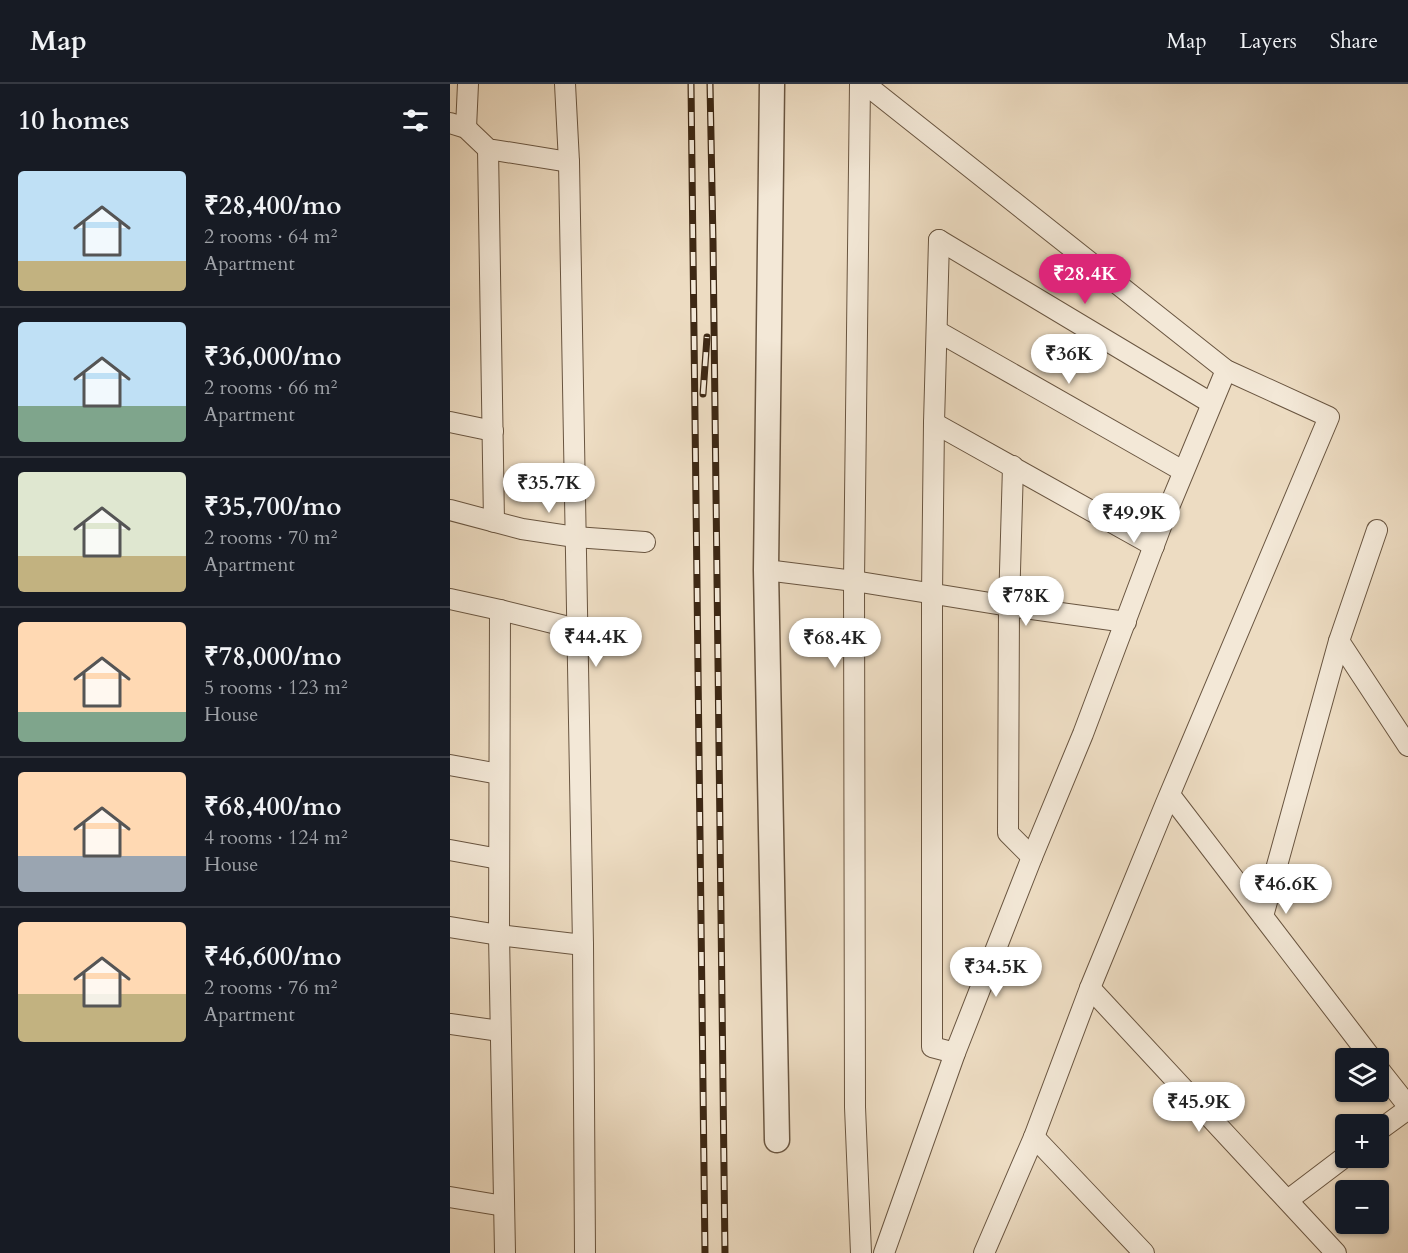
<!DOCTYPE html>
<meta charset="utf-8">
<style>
:root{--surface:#171b24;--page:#242831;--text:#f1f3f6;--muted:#9ea1a6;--line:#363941;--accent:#db2777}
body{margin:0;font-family:Cardo,serif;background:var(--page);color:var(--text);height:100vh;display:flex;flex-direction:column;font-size:22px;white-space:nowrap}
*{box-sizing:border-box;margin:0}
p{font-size:20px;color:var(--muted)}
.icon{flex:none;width:33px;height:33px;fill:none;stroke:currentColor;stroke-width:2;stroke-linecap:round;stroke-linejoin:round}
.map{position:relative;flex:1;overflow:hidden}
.drawer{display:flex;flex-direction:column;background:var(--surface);width:450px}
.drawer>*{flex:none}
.controls{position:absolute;left:885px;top:964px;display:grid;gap:12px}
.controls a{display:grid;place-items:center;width:54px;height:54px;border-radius:6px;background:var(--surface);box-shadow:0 2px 4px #0004;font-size:30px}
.price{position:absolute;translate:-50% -51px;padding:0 14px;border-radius:21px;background:#fff;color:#222;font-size:20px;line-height:39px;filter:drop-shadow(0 2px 3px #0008)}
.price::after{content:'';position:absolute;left:50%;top:36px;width:18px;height:14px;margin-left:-9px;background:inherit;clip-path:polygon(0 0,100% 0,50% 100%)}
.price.current{background:var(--accent);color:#fff}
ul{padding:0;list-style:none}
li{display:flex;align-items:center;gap:18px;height:150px;padding:0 18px}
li+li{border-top:2px solid var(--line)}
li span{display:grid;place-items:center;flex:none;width:168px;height:120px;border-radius:6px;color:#555}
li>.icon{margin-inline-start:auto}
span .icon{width:72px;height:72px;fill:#fffc;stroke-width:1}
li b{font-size:26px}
h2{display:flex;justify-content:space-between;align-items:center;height:72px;padding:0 18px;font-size:26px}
header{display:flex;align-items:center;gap:36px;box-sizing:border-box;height:84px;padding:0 30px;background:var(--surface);border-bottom:2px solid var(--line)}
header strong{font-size:28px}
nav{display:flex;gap:33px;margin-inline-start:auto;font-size:21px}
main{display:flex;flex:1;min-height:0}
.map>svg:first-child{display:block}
</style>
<header>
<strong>Map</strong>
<nav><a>Map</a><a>Layers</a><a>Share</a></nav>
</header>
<main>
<section class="drawer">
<h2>10 homes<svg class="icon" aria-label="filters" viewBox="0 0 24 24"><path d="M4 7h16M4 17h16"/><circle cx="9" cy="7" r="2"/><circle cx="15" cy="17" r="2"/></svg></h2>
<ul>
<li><span style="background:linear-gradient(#bfe0f5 75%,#c2b280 0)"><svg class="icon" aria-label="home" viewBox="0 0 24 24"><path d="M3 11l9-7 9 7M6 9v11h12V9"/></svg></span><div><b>₹28,400/mo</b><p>2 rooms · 64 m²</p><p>Apartment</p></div></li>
<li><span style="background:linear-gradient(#bfe0f5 70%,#7fa58c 0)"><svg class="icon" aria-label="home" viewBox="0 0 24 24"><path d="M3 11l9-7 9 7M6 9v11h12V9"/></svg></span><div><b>₹36,000/mo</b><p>2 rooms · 66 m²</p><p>Apartment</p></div></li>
<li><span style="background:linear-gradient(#dfe7d0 70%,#c2b280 0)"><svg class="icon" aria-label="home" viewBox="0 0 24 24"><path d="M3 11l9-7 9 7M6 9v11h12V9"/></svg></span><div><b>₹35,700/mo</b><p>2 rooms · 70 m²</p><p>Apartment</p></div></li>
<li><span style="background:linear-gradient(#ffd9b3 75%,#7fa58c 0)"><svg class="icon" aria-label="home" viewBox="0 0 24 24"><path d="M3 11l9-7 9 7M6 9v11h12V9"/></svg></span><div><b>₹78,000/mo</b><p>5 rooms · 123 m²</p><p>House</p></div></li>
<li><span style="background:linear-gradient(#ffd9b3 70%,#9aa5b1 0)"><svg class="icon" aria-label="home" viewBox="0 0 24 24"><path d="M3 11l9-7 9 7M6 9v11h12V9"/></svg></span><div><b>₹68,400/mo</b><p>4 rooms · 124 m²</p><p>House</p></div></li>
<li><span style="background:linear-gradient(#ffd9b3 60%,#c2b280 0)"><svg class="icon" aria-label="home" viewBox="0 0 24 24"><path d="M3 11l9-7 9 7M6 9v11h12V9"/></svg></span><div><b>₹46,600/mo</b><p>2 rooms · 76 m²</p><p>Apartment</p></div></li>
</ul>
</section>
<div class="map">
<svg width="958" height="1169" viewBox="0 0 958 1169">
<rect width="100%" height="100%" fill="#eddcc2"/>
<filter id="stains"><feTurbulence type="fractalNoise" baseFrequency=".00333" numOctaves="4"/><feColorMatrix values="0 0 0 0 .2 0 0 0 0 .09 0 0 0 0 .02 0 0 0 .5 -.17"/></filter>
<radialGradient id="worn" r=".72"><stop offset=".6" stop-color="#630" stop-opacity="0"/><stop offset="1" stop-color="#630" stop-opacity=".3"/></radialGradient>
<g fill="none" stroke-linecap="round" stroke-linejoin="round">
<defs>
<g id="minor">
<path d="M115,0L119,78L133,861L135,1169"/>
<path d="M410,0L404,497L405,1023L411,1169"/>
<path d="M415,0L776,286L879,333L716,719L640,904L584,1053L534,1169"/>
<path d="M0,39L16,44L38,65L119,78"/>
<path d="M16,44L18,0"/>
<path d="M38,65L44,438"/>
<path d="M489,156L484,339L482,510V963L505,969"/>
<path d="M489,156L761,319"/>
<path d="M487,247L733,387"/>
<path d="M0,338L43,347"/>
<path d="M484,339L704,462"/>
<path d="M563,382L559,522L558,749L582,773"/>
<path d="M0,426L72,445L125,453L195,458"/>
<path d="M316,486L404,497L559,522L676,538"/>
<path d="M0,515L50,526L127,545"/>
<path d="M50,526L49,851L55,1169"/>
<path d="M889,557L958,662"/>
<path d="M0,681L49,690"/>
<path d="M720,711L922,975"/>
<path d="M0,766L49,775"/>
<path d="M813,832L889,557L927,446"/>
<path d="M0,843L49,851L133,861"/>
<path d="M640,904L886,1169"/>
<path d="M0,940L50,947"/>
<path d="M928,984L958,1022"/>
<path d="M928,1047L958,1025"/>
<path d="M584,1053L694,1169"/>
<path d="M0,1113L54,1122"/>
<path d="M838,1116L896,1072"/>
<path d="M434,1169L505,969L582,773L633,650L712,440L776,286"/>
</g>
<path id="tertiary" d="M322,0L316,486L327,1056"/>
</defs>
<use href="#minor" stroke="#695540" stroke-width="22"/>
<use href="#tertiary" stroke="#695540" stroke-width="27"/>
<use href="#minor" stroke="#f3e8d7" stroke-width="20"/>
<use href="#tertiary" stroke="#f3e8d7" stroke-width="24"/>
<defs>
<g id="rail">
<path d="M241,0L255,1169"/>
<path d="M260,0L263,157L275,1169"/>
<path d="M253,310L257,253"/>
</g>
</defs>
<use href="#rail" stroke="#3d2814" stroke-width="7"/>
<use href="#rail" stroke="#f3e8d7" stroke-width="4.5" stroke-dasharray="14" stroke-linecap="butt"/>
</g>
<rect width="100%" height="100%" filter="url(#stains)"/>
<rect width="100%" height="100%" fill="url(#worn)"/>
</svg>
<div class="controls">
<a><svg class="icon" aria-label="layers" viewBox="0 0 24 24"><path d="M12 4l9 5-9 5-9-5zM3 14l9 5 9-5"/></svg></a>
<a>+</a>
<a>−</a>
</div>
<b class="price current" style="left:635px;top:221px">₹28.4K</b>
<b class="price" style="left:619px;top:301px">₹36K</b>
<b class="price" style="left:99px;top:430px">₹35.7K</b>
<b class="price" style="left:684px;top:460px">₹49.9K</b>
<b class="price" style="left:576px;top:543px">₹78K</b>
<b class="price" style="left:146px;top:584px">₹44.4K</b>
<b class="price" style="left:385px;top:585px">₹68.4K</b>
<b class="price" style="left:836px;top:831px">₹46.6K</b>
<b class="price" style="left:546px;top:914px">₹34.5K</b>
<b class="price" style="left:749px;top:1049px">₹45.9K</b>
</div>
</main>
